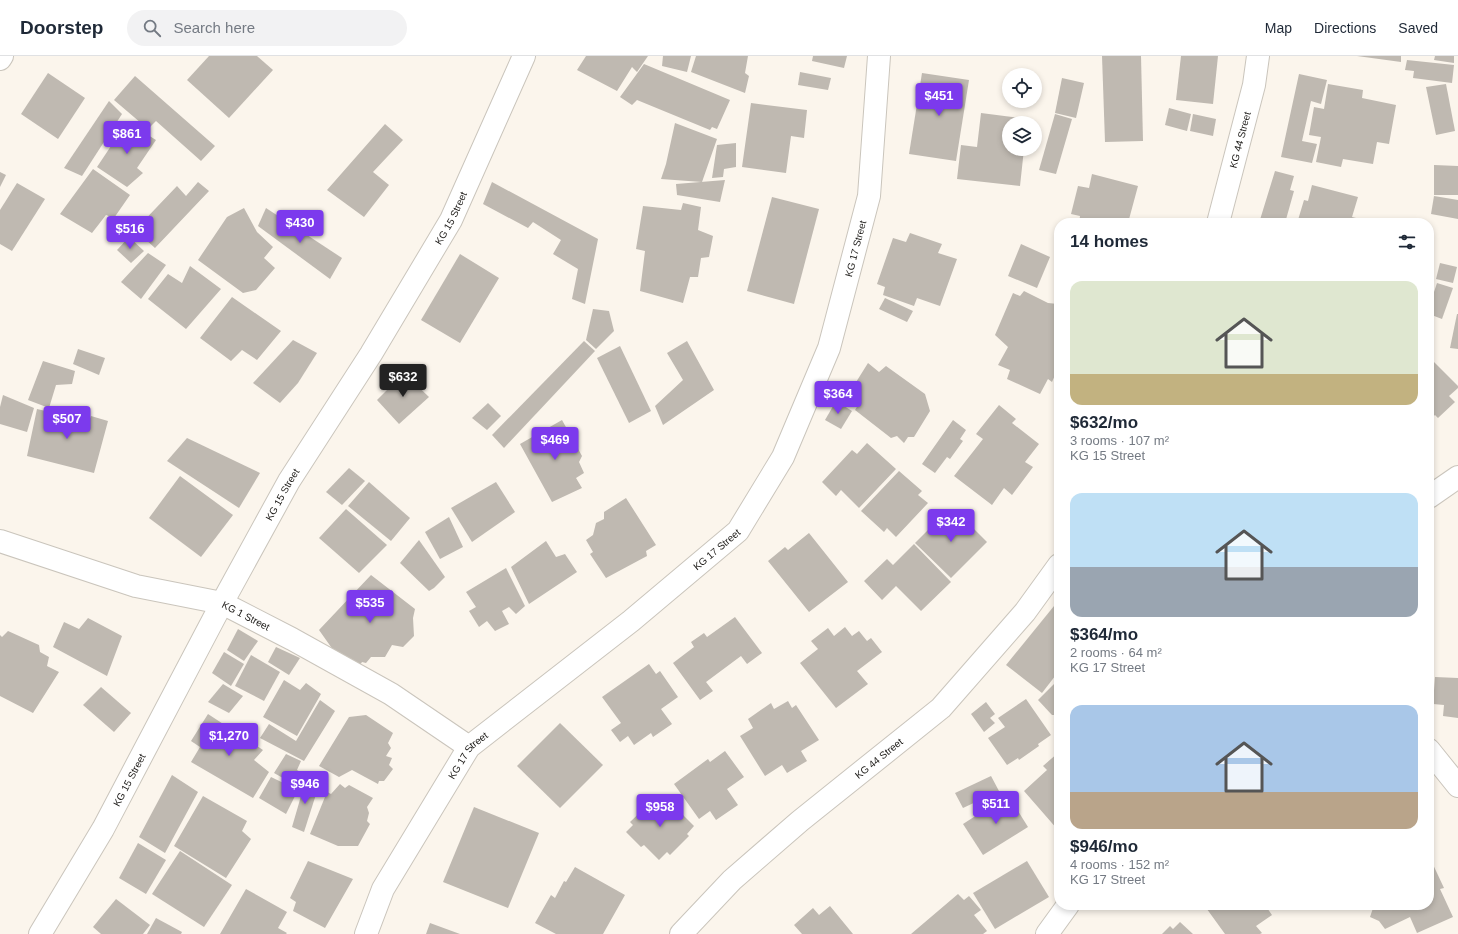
<!DOCTYPE html>
<meta charset="utf-8">
<style>
:root{--surface:#fff;--page:#f2f2f3;--text:#1f2937;--muted:#747a83;--line:#e0e1e3;--accent:#7c3aed}
body{margin:0;font-family:Helvetica,sans-serif;background:var(--page);color:var(--text);height:100vh;display:flex;flex-direction:column;font-size:15px;white-space:nowrap}
*{box-sizing:border-box;margin:0}
p{font-size:13px;color:var(--muted)}
.icon{flex:none;width:22px;height:22px;fill:none;stroke:currentColor;stroke-width:2;stroke-linecap:round;stroke-linejoin:round}
.map{position:relative;flex:1;overflow:hidden}
.details{position:absolute;left:1054px;top:162px;width:380px;height:692px;display:flex;flex-direction:column;background:var(--surface);border-radius:16px;box-shadow:0 2px 6px #0003}
.details>*{flex:none}
.controls{position:absolute;left:1002px;top:12px;display:grid;gap:8px}
.controls a{display:grid;place-items:center;width:40px;height:40px;border-radius:50%;background:var(--surface);box-shadow:0 2px 6px #0003;font-size:20px}
.price{position:absolute;translate:-50% -34px;padding:0 9px;border-radius:4px;background:var(--accent);color:#fff;font-size:13px;line-height:26px;filter:drop-shadow(0 1px 2px #0008)}
.price::after{content:'';position:absolute;left:50%;top:24px;width:12px;height:9px;margin-left:-6px;background:inherit;clip-path:polygon(0 0,100% 0,50% 100%)}
.price.active{background:#222;color:#fff}
ul{padding:0;list-style:none}
li{display:grid;align-content:center;gap:8px;height:212px;padding:0 16px}
li span{display:grid;place-items:center;height:124px;border-radius:12px;color:#555}
li>.icon{margin-inline-start:auto}
span .icon{width:72px;height:72px;fill:#fffc;stroke-width:1}
li b{font-size:17px}
h2{display:flex;justify-content:space-between;align-items:center;height:48px;padding:0 16px;font-size:17px}
header{display:flex;align-items:center;gap:24px;box-sizing:border-box;height:56px;padding:0 20px;background:var(--surface);border-bottom:1px solid var(--line)}
header strong{font-size:19px}
nav{display:flex;gap:22px;margin-inline-start:auto;font-size:14px}
.search{width:280px;height:36px;background:var(--page);display:flex;align-items:center;gap:10px;box-sizing:border-box;padding:0 14px;border-radius:22px;color:var(--muted);font-size:15px}
.map>svg:first-child{display:block}
</style>
<header>
<strong>Doorstep</strong>
<div class="search"><svg class="icon" aria-label="search" viewBox="0 0 24 24"><circle cx="10" cy="10" r="6"/><path d="M15 15l6 6"/></svg>Search here</div>
<nav><a>Map</a><a>Directions</a><a>Saved</a></nav>
</header>
<div class="map">
<svg width="1458" height="878" viewBox="0 0 1458 878">
<rect width="100%" height="100%" fill="#fbf5ec"/>
<g fill="#bfb9b1">
<path d="M209,0H257L273,14L229,62L187,24Z"/>
<path d="M586,0H648L637,16L632,11L617,35L577,14Z"/>
<path d="M663,0H691L687,16L662,10Z"/>
<path d="M696,0H748L745,17L749,20L745,37L691,16Z"/>
<path d="M813,0H847L844,12L812,5Z"/>
<path d="M1102,0H1141L1143,85L1105,86Z"/>
<path d="M1181,0H1218L1213,48L1176,44Z"/>
<path d="M1357,0H1401V6Z"/>
<path d="M1435,0H1454V7L1434,4Z"/>
<path d="M1407,4L1454,9L1452,27L1413,22L1414,15L1405,14Z"/>
<path d="M644,8L730,44L717,73L712,71L710,74L637,44L632,49L620,41Z"/>
<path d="M800,16L831,22L828,34L798,29Z"/>
<path d="M48,17L85,42L58,83L21,58Z"/>
<path d="M922,17L969,24L956,105L909,98Z"/>
<path d="M1299,18L1327,24L1321,48L1311,45L1302,85L1317,88L1312,107L1281,101Z"/>
<path d="M135,20L215,90L201,105L156,65L148,73L114,44Z"/>
<path d="M1062,22L1084,27L1076,62L1055,57Z"/>
<path d="M1328,28L1363,34L1362,42L1396,49L1389,88L1377,86L1373,108L1343,103L1341,111L1316,106L1321,81L1309,79L1314,51L1324,53Z"/>
<path d="M1446,28L1455,75L1436,79L1426,31Z"/>
<path d="M109,45L122,58L82,120L64,112Z"/>
<path d="M751,47L807,54L804,82L791,80L786,117L742,111Z"/>
<path d="M1169,52L1191,58L1187,75L1165,69Z"/>
<path d="M981,57L1027,63V67H1009V93H1024L1020,130L957,123L961,89L977,91Z"/>
<path d="M1055,58L1072,63L1056,118L1039,114Z"/>
<path d="M1193,58L1216,63L1213,80L1190,75Z"/>
<path d="M127,66L156,84L137,112L143,117L127,131L97,111Z"/>
<path d="M675,67L717,83L702,126L661,123L666,108Z"/>
<path d="M385,68L403,84L373,116L389,129L364,161L327,134Z"/>
<path d="M736,87V111L724,113L723,121L712,122L717,89Z"/>
<path d="M1434,109L1458,110V139H1434Z"/>
<path d="M93,113L130,139L114,162L106,159L92,177L60,158Z"/>
<path d="M1275,115L1294,120L1290,134L1294,135L1285,167H1259Z"/>
<path d="M0,116L6,119L0,131Z"/>
<path d="M1092,118L1138,130L1128,167H1079L1080,160L1071,158L1078,130L1089,132Z"/>
<path d="M725,124L720,146L677,139L676,128Z"/>
<path d="M198,126L209,135L155,192L135,174L177,130L186,140Z"/>
<path d="M492,126L598,183L585,248L572,243L578,213L553,198L561,184L533,166L528,172L483,148Z"/>
<path d="M17,127L45,143L12,195L0,188V154Z"/>
<path d="M1312,129L1358,141L1352,161L1360,163L1359,167H1301V166L1298,164L1304,144L1308,145Z"/>
<path d="M1434,140L1458,144V163L1431,158Z"/>
<path d="M772,141L819,153L794,248L747,235Z"/>
<path d="M683,147L701,151L698,174L713,180L709,201L701,202L698,221H690L683,247L640,235L645,195L636,193L643,150L681,154Z"/>
<path d="M244,152L257,176L273,191L264,202L275,212L256,234L243,237L198,204L227,161Z"/>
<path d="M266,152L342,202L330,223L258,170Z"/>
<path d="M910,177L942,188L938,197L957,203L940,250L917,242L914,250L883,239L885,231L877,228L893,182L906,186Z"/>
<path d="M129,181L144,195L131,207L117,194Z"/>
<path d="M1021,188L1050,201L1037,232L1008,220Z"/>
<path d="M148,197L166,209L141,243L121,226Z"/>
<path d="M460,198L499,222L460,287L421,264Z"/>
<path d="M1440,207L1457,211L1453,227L1436,223Z"/>
<path d="M190,210L221,233L186,273L148,243L168,218L182,227Z"/>
<path d="M1437,227L1453,232L1442,263L1429,258V251Z"/>
<path d="M1024,235L1048,247L1058,248L1059,252V310L1052,326L1048,323L1040,338L1007,323L1010,314L998,309L1008,291L995,279L1013,237L1020,240Z"/>
<path d="M232,241L281,275L257,304L242,294L231,305L200,282Z"/>
<path d="M885,242L913,255L907,266L879,253Z"/>
<path d="M593,253L609,255L614,275L596,293L586,284Z"/>
<path d="M1457,258H1458V293L1450,292Z"/>
<path d="M293,284L317,297L298,327L280,347L253,327Z"/>
<path d="M584,285L595,295L504,392L492,379Z"/>
<path d="M687,285L714,334L663,369L655,350L683,324L667,297Z"/>
<path d="M620,290L651,355L629,367L597,302Z"/>
<path d="M78,293L105,302L99,319L73,308Z"/>
<path d="M1429,301L1458,330V332L1449,340L1455,346L1438,362L1435,359L1429,364Z"/>
<path d="M43,305L75,315L72,328L56,329L49,352L28,344Z"/>
<path d="M868,307L879,316L886,310L925,338L930,355L914,381H908L904,387L897,380L891,382L855,354L860,346L848,339Z"/>
<path d="M404,317L429,341L399,368L377,344Z"/>
<path d="M3,339L34,352L27,376L0,368V351Z"/>
<path d="M836,345L852,355L841,373L825,364Z"/>
<path d="M488,347L501,360L487,374L472,362Z"/>
<path d="M999,349L1016,363L1012,367L1039,388L1025,406L1033,411L1012,439L1004,432L992,449L954,420L983,383L976,378Z"/>
<path d="M37,353L89,365L91,360L108,365L94,417L27,400Z"/>
<path d="M562,364L582,400L579,406L584,417L576,422L582,432L552,446L520,388Z"/>
<path d="M953,364L966,374L960,383L963,385L950,403L947,401L935,417L922,408Z"/>
<path d="M187,382L260,417L239,452L167,405Z"/>
<path d="M867,387L896,413L859,452L841,434L836,440L822,426L852,394L857,398Z"/>
<path d="M349,412L365,425L342,449L326,436Z"/>
<path d="M899,415L922,435L918,439L928,447L896,481L887,472L884,476L861,455Z"/>
<path d="M180,420L233,459L201,501L149,462Z"/>
<path d="M369,426L410,462L391,485L348,450Z"/>
<path d="M496,426L515,456L472,486L451,452Z"/>
<path d="M626,442L656,489L646,495L647,500L606,522L590,498L593,496L586,484L593,479L596,467L604,463V456Z"/>
<path d="M346,453L387,489L359,517L319,482Z"/>
<path d="M955,454L987,486L951,522L915,487L945,457L949,460Z"/>
<path d="M449,461L463,491L440,503L425,476Z"/>
<path d="M809,477L848,526L809,556L768,505L785,491L788,494Z"/>
<path d="M419,484L445,521L434,532L429,535L400,507Z"/>
<path d="M546,485L556,501L565,498L577,516L529,548L511,511Z"/>
<path d="M914,488L951,526L921,555L896,530L882,544L864,525L887,503L893,509Z"/>
<path d="M506,512L525,550L516,558L509,551L502,555L509,568L495,575L487,565L479,571L469,555L476,551L466,536Z"/>
<path d="M371,519L415,553L413,562L414,580L403,591L392,589L385,601H371L366,607L362,606L358,612L336,598L319,574Z"/>
<path d="M1054,550L1059,554V615L1042,637L1006,609Z"/>
<path d="M735,561L762,597L747,608L741,600L706,626L713,635L700,644L673,607L694,591L691,586L704,577L707,581Z"/>
<path d="M88,562L122,580L107,620L53,591L64,566L79,573Z"/>
<path d="M845,571L852,580L859,575L867,585L871,582L882,596L857,615L868,628L836,652L800,607L818,593L811,585L828,572L834,580Z"/>
<path d="M238,573L258,585L244,605L227,594Z"/>
<path d="M8,575L39,589L40,596L49,601L47,610L59,616L33,657L0,640V579L2,581Z"/>
<path d="M276,591L300,602L289,619L268,606Z"/>
<path d="M224,596L244,608L231,630L212,617Z"/>
<path d="M251,599L280,616L264,645L235,630Z"/>
<path d="M649,608L656,618L660,615L678,641L661,653L672,668L653,681L651,677L634,689L628,680L620,686L611,674L621,667L602,641Z"/>
<path d="M1435,621L1458,622V662L1443,660L1444,649L1433,648Z"/>
<path d="M1059,623V659H1052L1038,644Z"/>
<path d="M284,624L300,634L306,627L321,638L297,680L263,661Z"/>
<path d="M223,628L243,640L229,657L208,646Z"/>
<path d="M101,631L131,657L114,676L83,649Z"/>
<path d="M1429,635H1433L1431,664H1429Z"/>
<path d="M1026,643L1051,679L1038,688L1039,690L1019,704L1018,702L1007,709L988,682L1005,671L998,662Z"/>
<path d="M320,644L335,655L304,705L260,682L269,668L296,685Z"/>
<path d="M788,645L792,652L796,649L819,684L801,695L807,705L787,717L782,709L765,720L740,680L753,672L748,663L771,647L774,653Z"/>
<path d="M986,646L995,658L990,662L995,667L984,676L971,658Z"/>
<path d="M208,658L263,694L254,704L269,716L253,742L191,706L200,691L191,685Z"/>
<path d="M366,659L393,677L388,687L391,692L386,700L392,702L389,709L393,713L384,725H379L378,728L352,714L339,721L319,710L349,661Z"/>
<path d="M560,667L603,709L560,752L517,710Z"/>
<path d="M725,695L744,721L727,733L738,749L716,764L710,755L699,763L674,728L708,703L710,706Z"/>
<path d="M1059,696V773L1058,774L1024,735L1047,714L1043,710Z"/>
<path d="M286,698L301,705L297,714L305,719L299,731L274,717Z"/>
<path d="M172,719L198,736L165,797L139,781Z"/>
<path d="M991,720L999,735L963,752L955,737Z"/>
<path d="M271,721L298,734L286,758L259,742Z"/>
<path d="M306,723L319,729L304,776L292,771Z"/>
<path d="M340,728L345,732L349,729L373,742L367,751L369,757L367,765L370,768L358,790H338L310,778L327,736L331,738Z"/>
<path d="M662,738L694,770L687,778L689,780L670,799L667,796L659,804L644,789L641,791L626,776L633,769L630,766L652,745L654,746Z"/>
<path d="M1008,739L1028,771L983,799L963,768Z"/>
<path d="M203,740L247,765L242,775L251,783L226,822L174,790Z"/>
<path d="M474,751L539,777L508,852L443,826Z"/>
<path d="M138,787L166,804L146,838L119,822Z"/>
<path d="M180,795L232,829L204,871L152,838Z"/>
<path d="M1429,800L1444,832L1440,833L1453,861L1417,877L1410,861L1385,873L1379,865L1370,861L1374,849H1429Z"/>
<path d="M308,805L353,823L325,872L293,855L296,846L290,842Z"/>
<path d="M1027,805L1049,841L995,873L973,837Z"/>
<path d="M575,811L625,839L603,878H556L535,867L551,839L555,842L564,825L566,826Z"/>
<path d="M246,833L287,856L278,872L287,877L286,878H220Z"/>
<path d="M958,838L964,844L969,840L981,854L974,859L987,875L983,878H911Z"/>
<path d="M116,843L150,869L143,878H101L93,871Z"/>
<path d="M1204,849H1265L1272,859L1256,870L1262,877L1260,878H1225Z"/>
<path d="M830,850L853,878H802L794,869L813,852L819,859Z"/>
<path d="M156,862L182,876L181,878H147Z"/>
<path d="M1180,866L1193,878H1162L1170,870L1173,873Z"/>
<path d="M430,867L460,878H426Z"/>
</g>
<g fill="none" stroke-linecap="round" stroke-linejoin="round">
<defs>
<g id="street">
<path d="M0,3L2,0"/>
<path id="s1" d="M1218,167L1254,29L1258,0"/>
<path d="M1429,441L1458,421"/>
<path id="s2" d="M0,485L136,530L222,547L292,583L391,638L469,691"/>
<path d="M1429,694L1458,730"/>
<path id="s3" d="M40,878L103,773L222,547L289,425L371,298L451,164L524,0"/>
<path id="s4" d="M366,878L383,833L469,691L631,565L738,475L783,401L829,292L869,140L879,0"/>
<path id="s5" d="M681,878L732,824L800,765L941,652L1025,556L1059,509"/>
<path d="M1047,878L1068,849"/>
</g>
</defs>
<use href="#street" stroke="#cac5bc" stroke-width="24"/>
<use href="#street" stroke="#fff" stroke-width="22"/>
</g>
<g text-anchor="middle" dominant-baseline="central" stroke-width="3" stroke-linejoin="round" paint-order="stroke">
<g font-size="10" fill="#1b1916" stroke="#fff">
<text stroke="none"><textPath href="#s1" startOffset="86">KG 44 Street</textPath></text>
<text stroke="none"><textPath href="#s3" startOffset="826">KG 15 Street</textPath></text>
<text stroke="none"><textPath href="#s4" startOffset="867">KG 17 Street</textPath></text>
<text stroke="none"><textPath href="#s3" startOffset="502">KG 15 Street</textPath></text>
<text stroke="none"><textPath href="#s4" startOffset="531">KG 17 Street</textPath></text>
<text stroke="none"><textPath href="#s2" startOffset="258">KG 1 Street</textPath></text>
<text stroke="none"><textPath href="#s4" startOffset="207">KG 17 Street</textPath></text>
<text stroke="none"><textPath href="#s5" startOffset="265">KG 44 Street</textPath></text>
<text stroke="none"><textPath href="#s3" startOffset="178">KG 15 Street</textPath></text>
</g>
</g>
</svg>
<div class="controls">
<a><svg class="icon" aria-label="locate" viewBox="0 0 24 24"><circle cx="12" cy="12" r="6"/><path d="M12 2v4M12 18v4M2 12h4M18 12h4"/></svg></a>
<a><svg class="icon" aria-label="layers" viewBox="0 0 24 24"><path d="M12 4l9 5-9 5-9-5zM3 14l9 5 9-5"/></svg></a>
</div>
<b class="price" style="left:939px;top:61px">$451</b>
<b class="price" style="left:127px;top:99px">$861</b>
<b class="price" style="left:300px;top:188px">$430</b>
<b class="price" style="left:130px;top:194px">$516</b>
<b class="price active" style="left:403px;top:342px">$632</b>
<b class="price" style="left:838px;top:359px">$364</b>
<b class="price" style="left:67px;top:384px">$507</b>
<b class="price" style="left:555px;top:405px">$469</b>
<b class="price" style="left:951px;top:487px">$342</b>
<b class="price" style="left:370px;top:568px">$535</b>
<b class="price" style="left:229px;top:701px">$1,270</b>
<b class="price" style="left:305px;top:749px">$946</b>
<b class="price" style="left:996px;top:769px">$511</b>
<b class="price" style="left:660px;top:772px">$958</b>
<section class="details">
<h2>14 homes<svg class="icon" aria-label="filters" viewBox="0 0 24 24"><path d="M4 7h16M4 17h16"/><circle cx="9" cy="7" r="2"/><circle cx="15" cy="17" r="2"/></svg></h2>
<ul>
<li><span style="background:linear-gradient(#dfe7d0 75%,#c2b280 0)"><svg class="icon" aria-label="home" viewBox="0 0 24 24"><path d="M3 11l9-7 9 7M6 9v11h12V9"/></svg></span><div><b>$632/mo</b><p>3 rooms · 107 m²</p><p>KG 15 Street</p></div></li>
<li><span style="background:linear-gradient(#bfe0f5 60%,#9aa5b1 0)"><svg class="icon" aria-label="home" viewBox="0 0 24 24"><path d="M3 11l9-7 9 7M6 9v11h12V9"/></svg></span><div><b>$364/mo</b><p>2 rooms · 64 m²</p><p>KG 17 Street</p></div></li>
<li><span style="background:linear-gradient(#a9c7e8 70%,#b9a48a 0)"><svg class="icon" aria-label="home" viewBox="0 0 24 24"><path d="M3 11l9-7 9 7M6 9v11h12V9"/></svg></span><div><b>$946/mo</b><p>4 rooms · 152 m²</p><p>KG 17 Street</p></div></li>
</ul>
</section>
</div>
